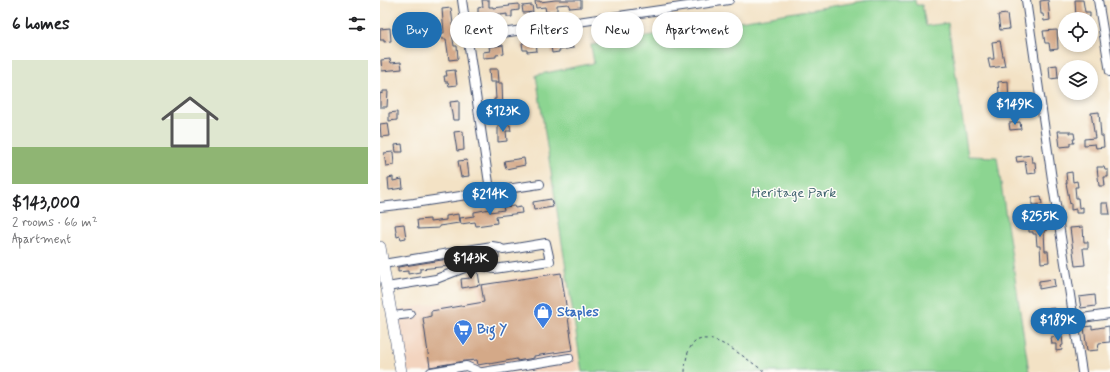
<!DOCTYPE html>
<meta charset="utf-8">
<style>
:root{--surface:#fff;--page:#f6f6f6;--text:#202124;--muted:#757577;--line:#e0e0e0;--accent:#1f6fb2}
body{margin:0;font-family:Mynerve,sans-serif;background:var(--page);color:var(--text);height:100vh;display:flex;flex-direction:column;font-size:15px;white-space:nowrap}
*{box-sizing:border-box;margin:0}
p{font-size:13px;color:var(--muted)}
.icon{flex:none;width:22px;height:22px;fill:none;stroke:currentColor;stroke-width:2;stroke-linecap:round;stroke-linejoin:round}
.map{position:relative;flex:1;overflow:hidden}
.side{display:flex;flex-direction:column;background:var(--surface);width:380px}
.side>*{flex:none}
.banner{position:absolute;left:12px;top:12px;width:380px;height:36px;display:flex;gap:8px}
.fabs{position:absolute;left:678px;top:12px;display:grid;gap:8px}
.fabs a{display:grid;place-items:center;width:40px;height:40px;border-radius:50%;background:var(--surface);box-shadow:0 2px 6px #0003;font-size:20px}
.price{position:absolute;translate:-50% -34px;padding:0 9px;border-radius:14px;background:var(--accent);color:#fff;font-size:13px;line-height:26px;filter:drop-shadow(0 1px 2px #0008)}
.price::after{content:'';position:absolute;left:50%;top:24px;width:12px;height:9px;margin-left:-6px;background:inherit;clip-path:polygon(0 0,100% 0,50% 100%)}
.price.current{background:#222;color:#fff}
ul{padding:0;list-style:none}
li{display:grid;align-content:center;gap:8px;height:212px;padding:0 12px}
li+li{border-top:1px solid var(--line)}
li span{display:grid;place-items:center;height:124px;border-radius:0px;color:#555}
li>.icon{margin-inline-start:auto}
span .icon{width:72px;height:72px;fill:#fffc;stroke-width:1}
li b{font-size:17px}
h2{display:flex;justify-content:space-between;align-items:center;height:48px;padding:0 12px;font-size:17px}
.tag{padding:0 14px;border-radius:18px;background:var(--surface);box-shadow:0 2px 6px #0003;font-size:14px;line-height:36px}
.tag.current{background:var(--accent);color:#fff}
main{display:flex;flex:1;min-height:0}
.map>svg:first-child{display:block}
</style>
<main>
<section class="side">
<h2>6 homes<svg class="icon" aria-label="filters" viewBox="0 0 24 24"><path d="M4 7h16M4 17h16"/><circle cx="9" cy="7" r="2"/><circle cx="15" cy="17" r="2"/></svg></h2>
<ul>
<li><span style="background:linear-gradient(#dfe7d0 70%,#8fb573 0)"><svg class="icon" aria-label="home" viewBox="0 0 24 24"><path d="M3 11l9-7 9 7M6 9v11h12V9"/></svg></span><div><b>$143,000</b><p>2 rooms · 66 m²</p><p>Apartment</p></div></li>
</ul>
</section>
<div class="map">
<svg width="730" height="372" viewBox="0 0 730 372">
<rect width="100%" height="100%" fill="#fdfcf7"/>
<filter id="ink" filterUnits="userSpaceOnUse"><feTurbulence type="fractalNoise" baseFrequency=".025" numOctaves="2"/><feDisplacementMap in="SourceGraphic" scale="8" xChannelSelector="R" yChannelSelector="G"/><feConvolveMatrix kernelMatrix="1 2 1 2 8 2 1 2 1" color-interpolation-filters="sRGB"/></filter>
<filter id="wash" filterUnits="userSpaceOnUse"><feTurbulence type="fractalNoise" baseFrequency=".012" numOctaves="4" result="noise"/><feDisplacementMap in="SourceGraphic" scale="16" xChannelSelector="R" yChannelSelector="G"/><feGaussianBlur stdDeviation="0.9" result="paint"/><feColorMatrix in="noise" values="0 0 0 0 0 0 0 0 0 0 0 0 0 0 0 0 0 1.4 0 .05"/><feComposite in="paint" operator="in"/></filter>
<g filter="url(#wash)">
<rect width="100%" height="100%" fill="#f3e2c5"/>
<path fill="#f3d4bf" d="M183,270L199,372H27L17,310L99,297L97,284Z"/>
<path fill="#8cd591" stroke="#548278" d="M490,0H535L536,5H542L546,26L568,23L588,156L617,157L649,372H202L156,75L214,63L211,45Z"/>
<g id="blocks">
<g fill="#d4a988">
<path d="M102,0H109V7H113V8L130,6L129,5L139,4V10L132,11V17H127V14L121,15V14L107,15V18H98V8L103,7Z"/>
<path d="M175,0H201V7L190,8L188,4L177,5V11L166,12L165,7L156,8L155,1H160V2Z"/>
<path d="M668,0L670,20L664,21L663,14H661L660,1Z"/>
<path d="M695,0H703L705,12H710V17L696,18Z"/>
<path d="M152,5L153,12L143,13L142,6Z"/>
<path d="M71,8L74,32L72,33L74,46H77L78,59L69,60L66,39H62L61,33H64L62,9Z"/>
<path d="M627,14L629,29L620,30L618,15Z"/>
<path d="M10,28L11,41L4,42V40H0V29Z"/>
<path d="M231,29H247V33L240,34V37H235V35L220,37L219,31Z"/>
<path d="M677,30L678,49L670,50L669,43H665L663,31Z"/>
<path d="M191,38L193,48L179,50V52L172,53L171,46L180,44V39Z"/>
<path d="M620,41L625,66L610,68L608,59H614L612,42Z"/>
<path d="M156,42L157,51L147,52V50H143L142,43Z"/>
<path d="M123,45L124,54L116,55V57L103,58V52L110,51L109,47Z"/>
<path d="M10,59L11,63L21,62L22,69L2,71L1,60Z"/>
<path d="M677,65L678,78L670,79L669,66Z"/>
<path d="M109,69H118L119,82H110Z"/>
<path d="M75,70L77,85L69,86L68,82H65L64,76H67L66,71Z"/>
<path d="M628,81L629,106L620,107L618,82Z"/>
<path d="M115,83H122L123,112L114,113V99H116Z"/>
<path d="M3,91H8L7,107H0V93L3,94Z"/>
<path d="M79,101V120H73L70,102Z"/>
<path d="M17,112V120L9,121V113Z"/>
<path d="M719,112L721,136H723L724,147L716,148L715,144L704,145V139L715,138L711,113Z"/>
<path d="M640,122L641,129L630,130L629,123Z"/>
<path d="M8,123L10,136L1,137L0,124Z"/>
<path d="M130,125L131,131H126L127,141L118,142V126Z"/>
<path d="M83,131L84,150L77,151L74,132Z"/>
<path d="M678,131H690V133H694L695,139H693L694,143H690V146L680,147Z"/>
<path d="M22,144L23,152H16L15,145Z"/>
<path d="M13,152L14,165L6,166L4,153Z"/>
<path d="M651,155L652,162H655L656,173L647,174L645,161L637,162L636,157Z"/>
<path d="M144,158L145,165L126,169L124,161Z"/>
<path d="M87,160L89,176L81,177L78,161Z"/>
<path d="M717,167H724L725,170H728V177H724L725,186H719Z"/>
<path d="M692,172L693,182L697,181L698,187H695L696,198H698L699,208L703,207V213H696V209L691,210V203L690,204L686,183H687L686,173Z"/>
<path d="M13,177V181L22,179L23,188L9,190L8,178Z"/>
<path d="M661,196L662,204L652,205V197Z"/>
<path d="M171,199L173,207L154,210L153,202Z"/>
<path d="M722,203H728L730,214H722Z"/>
<path d="M134,206L135,208L141,207L142,213L116,216L117,223L96,226L95,222L81,224L80,218L94,216V212L110,209V212L124,210L123,207Z"/>
<path d="M78,214L79,223L59,226V228L38,229L37,220L50,219V222L66,220V216Z"/>
<path d="M655,218H661L662,223L666,222L667,230L664,231L665,251H668L669,262L661,263L660,246H657L656,234H653V232H649V225L656,224Z"/>
<path d="M24,224L26,238L21,239L20,236L17,237L15,225Z"/>
<path d="M703,227L704,242H708V248H703V249L705,265L695,266L690,228Z"/>
<path d="M112,252L119,254V258L86,262L70,267V266L40,269V272L28,274V271L18,272V267Z"/>
<path d="M89,272H98L100,285L82,288L81,279L90,278Z"/>
<path d="M181,273L193,350L154,356V358L137,361V359L109,364V363L98,365L97,360L85,361L50,367L43,318L51,316V311L104,302L101,285Z"/>
<path d="M674,279L675,286L659,289V281Z"/>
<path d="M715,295L716,306L701,308L699,297Z"/>
<path d="M675,308L676,316L666,317V309Z"/>
<path d="M712,326V329L729,326L730,342L719,343L718,350L707,351L704,327Z"/>
<path d="M682,336L683,345L681,346L682,350L676,351V344H672L671,337Z"/>
</g>
</g>
</g>
<g filter="url(#ink)">
<use href="#blocks" fill-opacity="0" stroke="#3b4a6d" stroke-width="1"/>
<g fill="none" stroke-linecap="round" stroke-linejoin="round">
<defs>
<g id="minor">
<path d="M82,0L110,190"/>
<path d="M646,0L673,186L702,372"/>
<path d="M718,0L730,72"/>
<path d="M88,38L349,0"/>
<path d="M0,207L34,203L160,184"/>
<path d="M3,264L112,246L118,247L123,250L166,243L170,261L114,269L102,266L87,267L56,279L7,287"/>
<path d="M12,316L30,314"/>
<path d="M695,319L730,314"/>
<path d="M51,372L86,366L100,372"/>
<path d="M103,372L189,358"/>
</g>
<path id="major" d="M0,247L21,372"/>
</defs>
<use href="#minor" stroke="#3b4a6d" stroke-width="10"/>
<use href="#major" stroke="#3b4a6d" stroke-width="12"/>
<path stroke="#3b4a6d" stroke-width="1" stroke-dasharray="3 3" stroke-linecap="butt" d="M305,372C307,308 358,353 385,372"/>
<use href="#minor" stroke="#fff" stroke-width="8"/>
<use href="#major" stroke="#fff" stroke-width="11"/>
</g>
</g>
<defs>
<symbol id="shop-pin" viewBox="-11 -11 22 30"><path d="M0 17L-7.5 6A9.5 9.5 0 1 1 7.5 6Z" fill="#3f7fe0" stroke="#fdfcf7"/><path d="M-5-2.5h2.3a2.7 3.5 0 0 1 5.4 0H5L5.5 6h-11ZM-1.5-2.5h3a1.5 2.3 0 0 0-3 0Z" fill="#fff"/></symbol>
<symbol id="supermarket-pin" viewBox="-11 -11 22 30"><path d="M0 17L-7.5 6A9.5 9.5 0 1 1 7.5 6Z" fill="#3f7fe0" stroke="#fdfcf7"/><path d="M-6-5.5h2.5l.6 2H6L4.5 2H-2.5L-4.4-4H-6ZM-1.5 3.2a1.3 1.3 0 1 0 .1 0ZM3 3.2a1.3 1.3 0 1 0 .1 0Z" fill="#fff"/></symbol>
</defs>
<g fill-rule="evenodd">
<use href="#shop-pin" x="152" y="301" width="22" height="30"/>
<use href="#supermarket-pin" x="72" y="318" width="22" height="30"/>
</g>
<g text-anchor="middle" dominant-baseline="central" stroke-width="3" stroke-linejoin="round" paint-order="stroke">
<g font-size="14" fill="#3d616d" stroke="#fdfcf7">
<text x="414" y="193">Heritage Park</text>
</g>
<g font-size="14" font-weight="bold" fill="#366cbe" stroke="#fdfcf7" text-anchor="start">
<text x="177" y="312">Staples</text>
<text x="97" y="329">Big Y</text>
</g>
</g>
</svg>
<div class="fabs">
<a><svg class="icon" aria-label="locate" viewBox="0 0 24 24"><circle cx="12" cy="12" r="6"/><path d="M12 2v4M12 18v4M2 12h4M18 12h4"/></svg></a>
<a><svg class="icon" aria-label="layers" viewBox="0 0 24 24"><path d="M12 4l9 5-9 5-9-5zM3 14l9 5 9-5"/></svg></a>
</div>
<b class="price" style="left:635px;top:126px">$149K</b>
<b class="price" style="left:123px;top:133px">$123K</b>
<b class="price" style="left:110px;top:216px">$214K</b>
<b class="price" style="left:660px;top:238px">$255K</b>
<b class="price current" style="left:91px;top:280px">$143K</b>
<b class="price" style="left:678px;top:342px">$189K</b>
<div class="banner">
<a class="tag current">Buy</a>
<a class="tag">Rent</a>
<a class="tag">Filters</a>
<a class="tag">New</a>
<a class="tag">Apartment</a>
</div>
</div>
</main>
